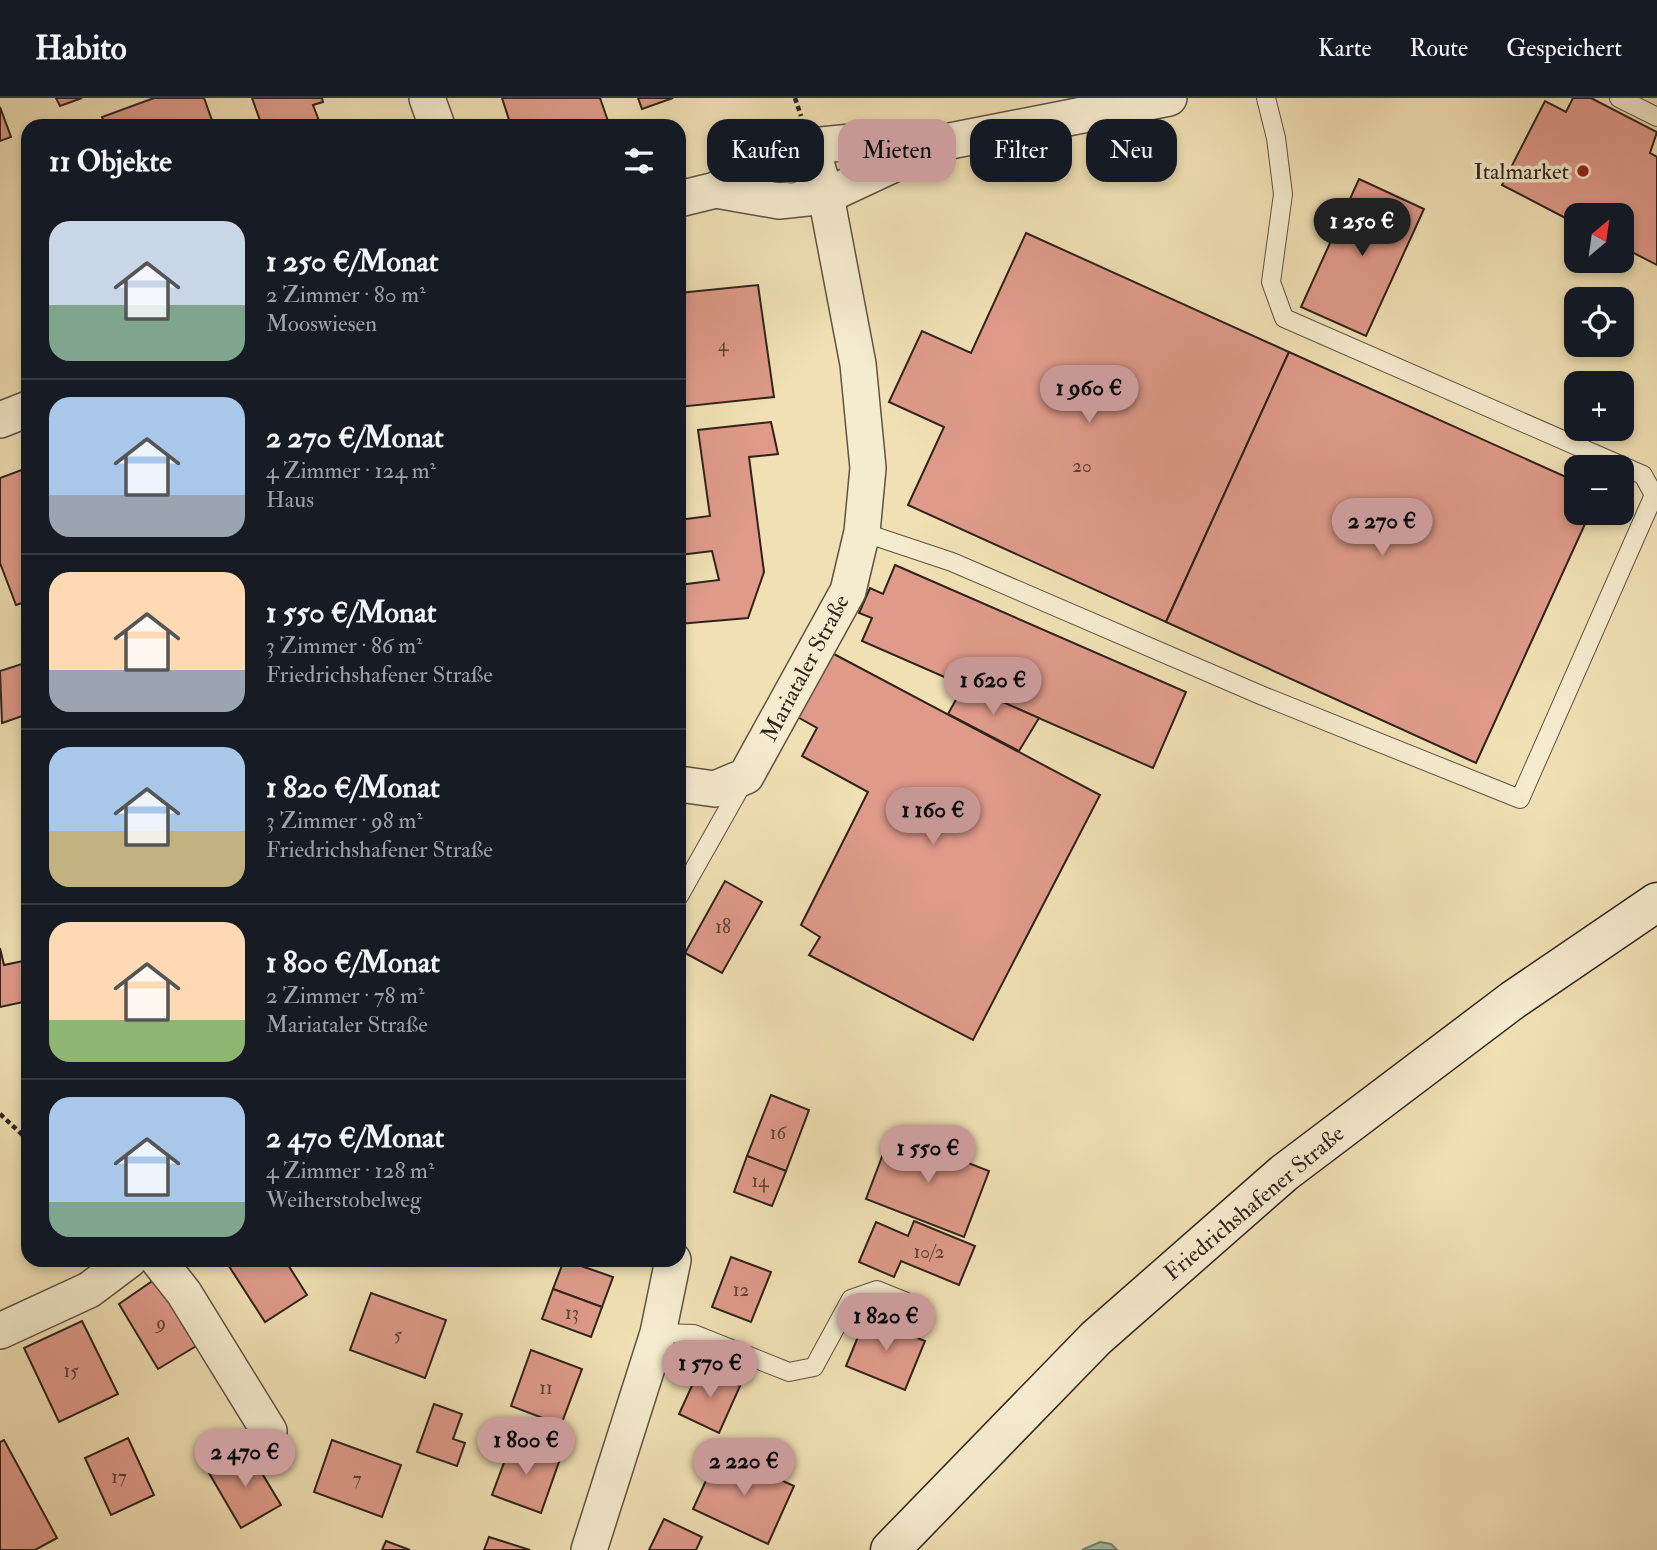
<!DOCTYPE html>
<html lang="de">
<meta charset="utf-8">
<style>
:root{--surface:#171b24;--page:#242831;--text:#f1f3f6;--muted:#9ea1a6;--line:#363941;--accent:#c59692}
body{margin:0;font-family:"IM FELL Double Pica",serif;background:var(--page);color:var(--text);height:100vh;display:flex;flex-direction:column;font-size:26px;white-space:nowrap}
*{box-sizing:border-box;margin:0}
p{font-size:23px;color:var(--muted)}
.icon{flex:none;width:38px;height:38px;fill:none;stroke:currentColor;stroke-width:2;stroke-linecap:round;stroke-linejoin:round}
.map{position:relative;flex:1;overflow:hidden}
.details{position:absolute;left:21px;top:21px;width:665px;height:1148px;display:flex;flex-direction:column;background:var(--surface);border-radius:21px;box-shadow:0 4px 10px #0003}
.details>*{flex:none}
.hud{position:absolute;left:707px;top:21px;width:665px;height:63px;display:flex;gap:14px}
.needle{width:46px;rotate:29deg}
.fabs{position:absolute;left:1564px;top:105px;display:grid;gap:14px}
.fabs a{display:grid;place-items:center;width:70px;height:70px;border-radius:14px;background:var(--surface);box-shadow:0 4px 10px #0003;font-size:35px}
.price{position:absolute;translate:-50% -60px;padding:0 16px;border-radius:24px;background:var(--accent);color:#111;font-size:23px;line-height:46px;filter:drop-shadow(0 2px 4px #0008)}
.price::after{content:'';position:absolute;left:50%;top:42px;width:21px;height:16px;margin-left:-10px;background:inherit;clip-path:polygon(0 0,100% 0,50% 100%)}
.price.active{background:#222;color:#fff}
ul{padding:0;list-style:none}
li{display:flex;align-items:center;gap:21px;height:175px;padding:0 28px}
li+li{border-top:2px solid var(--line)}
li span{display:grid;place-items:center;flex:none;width:196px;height:140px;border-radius:21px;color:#555}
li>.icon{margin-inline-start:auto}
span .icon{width:84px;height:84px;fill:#fffc;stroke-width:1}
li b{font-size:30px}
h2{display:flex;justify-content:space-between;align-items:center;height:84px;padding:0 28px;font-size:30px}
.chip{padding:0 24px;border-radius:21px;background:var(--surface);box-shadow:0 4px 10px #0003;font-size:24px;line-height:63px}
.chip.active{background:var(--accent);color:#111}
header{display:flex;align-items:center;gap:42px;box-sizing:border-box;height:98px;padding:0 35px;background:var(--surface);border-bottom:2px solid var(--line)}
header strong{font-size:33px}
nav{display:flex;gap:38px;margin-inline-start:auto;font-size:24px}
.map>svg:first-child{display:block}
</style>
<header>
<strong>Habito</strong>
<nav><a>Karte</a><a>Route</a><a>Gespeichert</a></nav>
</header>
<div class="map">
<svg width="1657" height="1452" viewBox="0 0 1657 1452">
<rect width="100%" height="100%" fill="#f0e0b4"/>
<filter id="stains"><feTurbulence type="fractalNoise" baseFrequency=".00286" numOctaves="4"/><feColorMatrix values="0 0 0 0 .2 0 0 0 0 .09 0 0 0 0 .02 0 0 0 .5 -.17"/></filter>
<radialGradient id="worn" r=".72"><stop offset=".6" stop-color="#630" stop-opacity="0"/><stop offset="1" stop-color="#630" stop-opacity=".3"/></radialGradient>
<path fill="#9bbea8" stroke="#708070" stroke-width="2" d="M1100,1444L1111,1446L1117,1452H1082Z"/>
<g fill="#df9a8a" stroke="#2f231c" stroke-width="2">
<path d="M56,0H82L60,8Z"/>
<path d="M154,0H204L214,28H106L102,19Z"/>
<path d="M252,0H322L323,4L313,7L321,28H262Z"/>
<path d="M502,0H600L608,23L591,28H511Z"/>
<path d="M638,0H673L642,11Z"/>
<path d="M1573,0H1591L1657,34L1650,55L1657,59V167L1622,149V117H1577V126L1502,87L1545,3L1566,14Z"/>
<path d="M0,9L11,39L0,43Z"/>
<path d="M1359,81L1424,111L1366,238L1301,209Z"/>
<path d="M1026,135L1289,254L1166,524L908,407L944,329L889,304L922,233L971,255Z"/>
<path d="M758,187L774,299L679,309V195Z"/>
<path d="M1289,254L1577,384V415H1590L1476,665L1166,524Z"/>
<path d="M771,324L778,356L749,359L764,474L748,520L679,526V487L719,482L712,453L679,457V422L710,418L698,332Z"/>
<path d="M27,370L28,503L16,507L0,465V380Z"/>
<path d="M895,467L1186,594L1153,670L862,543L872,520L859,515L870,490L883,496Z"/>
<path d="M832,555L1100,697L973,942L809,857L820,839L801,827L868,694L802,658L817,630L794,617Z"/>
<path d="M28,564V616L2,625L0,573Z"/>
<path d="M964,587L1039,620L1019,653L948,616Z"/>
<path d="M725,783L762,804L722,875L685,855Z"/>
<path d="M0,850L4,867L28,862V903L0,909Z"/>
<path d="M771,997L809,1012L786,1073L747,1058Z"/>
<path d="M891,1035L989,1073L964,1139L866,1101Z"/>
<path d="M747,1058L786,1073L772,1108L734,1094Z"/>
<path d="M914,1123L975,1148L959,1187L901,1163L894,1179L859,1164L876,1124L908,1138Z"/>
<path d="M731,1159L771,1174L751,1224L712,1209Z"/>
<path d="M225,1162H285L307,1197L265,1224Z"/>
<path d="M564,1162L613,1179L602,1209L553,1191Z"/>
<path d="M164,1175L203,1244L158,1271L119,1206Z"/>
<path d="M553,1191L602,1209L591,1239L542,1221Z"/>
<path d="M371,1195L446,1222L425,1280L350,1252Z"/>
<path d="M866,1219L925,1243L905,1292L846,1268Z"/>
<path d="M82,1223L118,1296L59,1324L24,1250Z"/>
<path d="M531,1252L582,1271L561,1327L511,1308Z"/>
<path d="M700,1270L740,1288L719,1335L679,1316Z"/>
<path d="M434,1306L462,1316L453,1341L465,1345L457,1368L417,1354Z"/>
<path d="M128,1340L154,1397L111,1417L85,1360Z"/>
<path d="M4,1342L57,1440L35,1452H0V1344Z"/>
<path d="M332,1342L401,1367L382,1419L314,1394Z"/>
<path d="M512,1343L560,1361L541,1415L492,1397Z"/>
<path d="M248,1352L281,1407L241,1430L209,1375Z"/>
<path d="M719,1354L794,1388L768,1446L693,1411Z"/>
<path d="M664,1421L702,1439L696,1452H649Z"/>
<path d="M489,1439L530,1452H484Z"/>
<path d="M386,1443L410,1452H382Z"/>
</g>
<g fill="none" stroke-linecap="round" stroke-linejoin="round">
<defs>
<g id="lane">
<path d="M1619,0L1657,19"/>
<path d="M862,434L952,464L1263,598L1520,701L1654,397L1643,377L1284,220L1271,184L1283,96L1276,40L1266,0"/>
<path d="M679,798L745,681"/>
<path d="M658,1235L694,1236L789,1274L814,1269L851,1201L877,1192L919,1209"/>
</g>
<g id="street">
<path d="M427,0L437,28"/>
<path d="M716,92L779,103L826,98L937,46"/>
<path d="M679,101L716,92L764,61L811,48L872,42L940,45L1169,0"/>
<path d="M0,322L28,311"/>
<path d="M679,686L715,691L746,678L848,493L862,434L868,370L858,266L826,98L811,48"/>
<path d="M158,1162L184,1195L269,1333"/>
<path d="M0,1233L89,1192L129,1162"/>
<path d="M589,1452L658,1235L673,1162"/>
</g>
<path id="secondary" d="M890,1452L1096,1240L1284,1075L1513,902L1657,804"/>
</defs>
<use href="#lane" stroke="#5f5242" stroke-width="20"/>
<use href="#street" stroke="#5f5242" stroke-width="38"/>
<use href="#secondary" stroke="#2f231c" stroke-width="41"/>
<g stroke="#2f231c" stroke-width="4.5" stroke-dasharray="5 3.5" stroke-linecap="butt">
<path d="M795,0L801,18"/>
<path d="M0,1016L28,1042"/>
</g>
<use href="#lane" stroke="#f5ebce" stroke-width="18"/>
<use href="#street" stroke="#f5ebce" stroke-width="35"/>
<use href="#secondary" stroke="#f5ebce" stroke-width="38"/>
</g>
<g fill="#9e9273">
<circle cx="855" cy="62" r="10"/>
<circle cx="791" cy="76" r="10"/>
</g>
<circle fill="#8f2418" stroke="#f5ebce" stroke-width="2.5" cx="1583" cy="73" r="7"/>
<g text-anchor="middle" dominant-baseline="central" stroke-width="7" stroke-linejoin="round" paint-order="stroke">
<g font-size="19" fill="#5b4138">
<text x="723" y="247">4</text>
<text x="1082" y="368">20</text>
<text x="723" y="829">18</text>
<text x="778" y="1035">16</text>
<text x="760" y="1083">14</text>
<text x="929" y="1154">10/2</text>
<text x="741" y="1192">12</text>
<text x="572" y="1215">13</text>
<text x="161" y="1225">9</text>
<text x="398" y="1237">5</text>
<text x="71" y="1273">15</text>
<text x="546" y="1290">11</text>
<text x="119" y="1379">17</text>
<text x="357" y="1381">7</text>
</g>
<g font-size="23" fill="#2f231c" stroke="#f5ebce" text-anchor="end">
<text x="1569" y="73">Italmarket</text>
</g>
<g font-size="23" fill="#2f231c" stroke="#f5ebce">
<text transform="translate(805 570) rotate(-62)">Mariataler Straße</text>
<text transform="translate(1254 1105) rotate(-40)">Friedrichshafener Straße</text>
</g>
</g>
<rect width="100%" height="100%" filter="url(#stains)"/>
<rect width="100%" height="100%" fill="url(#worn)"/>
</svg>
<div class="fabs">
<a><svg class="needle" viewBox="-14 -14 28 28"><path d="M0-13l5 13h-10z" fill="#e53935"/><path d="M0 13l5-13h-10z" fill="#9ea1a6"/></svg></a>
<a><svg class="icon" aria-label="locate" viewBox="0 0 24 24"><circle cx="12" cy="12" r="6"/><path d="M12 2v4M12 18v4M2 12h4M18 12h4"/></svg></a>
<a>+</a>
<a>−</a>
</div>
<b class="price active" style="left:1362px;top:160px">1 250 €</b>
<b class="price" style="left:1089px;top:327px">1 960 €</b>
<b class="price" style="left:1382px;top:460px">2 270 €</b>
<b class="price" style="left:993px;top:619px">1 620 €</b>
<b class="price" style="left:933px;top:749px">1 160 €</b>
<b class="price" style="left:928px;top:1087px">1 550 €</b>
<b class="price" style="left:886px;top:1255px">1 820 €</b>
<b class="price" style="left:710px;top:1302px">1 570 €</b>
<b class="price" style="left:526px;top:1379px">1 800 €</b>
<b class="price" style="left:245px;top:1391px">2 470 €</b>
<b class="price" style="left:744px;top:1400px">2 220 €</b>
<div class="hud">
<a class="chip">Kaufen</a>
<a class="chip active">Mieten</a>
<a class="chip">Filter</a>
<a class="chip">Neu</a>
</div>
<section class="details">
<h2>11 Objekte<svg class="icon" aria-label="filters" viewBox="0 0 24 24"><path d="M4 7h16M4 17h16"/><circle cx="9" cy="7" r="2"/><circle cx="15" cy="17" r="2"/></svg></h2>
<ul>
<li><span style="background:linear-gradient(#c9d6e8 60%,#7fa58c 0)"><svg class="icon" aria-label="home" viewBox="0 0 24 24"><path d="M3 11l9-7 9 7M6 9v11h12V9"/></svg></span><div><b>1 250 €/Monat</b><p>2 Zimmer · 80 m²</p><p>Mooswiesen</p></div></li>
<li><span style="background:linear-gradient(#a9c7e8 70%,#9aa5b1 0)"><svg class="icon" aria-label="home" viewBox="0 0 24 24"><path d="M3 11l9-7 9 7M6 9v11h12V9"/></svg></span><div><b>2 270 €/Monat</b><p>4 Zimmer · 124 m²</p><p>Haus</p></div></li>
<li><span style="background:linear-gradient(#ffd9b3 70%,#9aa5b1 0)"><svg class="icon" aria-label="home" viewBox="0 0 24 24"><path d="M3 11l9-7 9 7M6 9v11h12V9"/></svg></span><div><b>1 550 €/Monat</b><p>3 Zimmer · 86 m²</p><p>Friedrichshafener Straße</p></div></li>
<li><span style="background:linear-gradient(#a9c7e8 60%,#c2b280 0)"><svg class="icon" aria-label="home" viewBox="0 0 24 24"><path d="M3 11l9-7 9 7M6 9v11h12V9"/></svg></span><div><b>1 820 €/Monat</b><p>3 Zimmer · 98 m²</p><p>Friedrichshafener Straße</p></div></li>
<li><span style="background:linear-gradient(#ffd9b3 70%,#8fb573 0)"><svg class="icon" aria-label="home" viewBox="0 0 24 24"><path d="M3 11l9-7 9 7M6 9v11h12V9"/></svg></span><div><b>1 800 €/Monat</b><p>2 Zimmer · 78 m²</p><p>Mariataler Straße</p></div></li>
<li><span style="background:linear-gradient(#a9c7e8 75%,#7fa58c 0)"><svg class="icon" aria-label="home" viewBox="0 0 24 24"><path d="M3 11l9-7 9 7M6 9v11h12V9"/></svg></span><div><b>2 470 €/Monat</b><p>4 Zimmer · 128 m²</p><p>Weiherstobelweg</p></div></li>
</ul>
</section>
</div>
